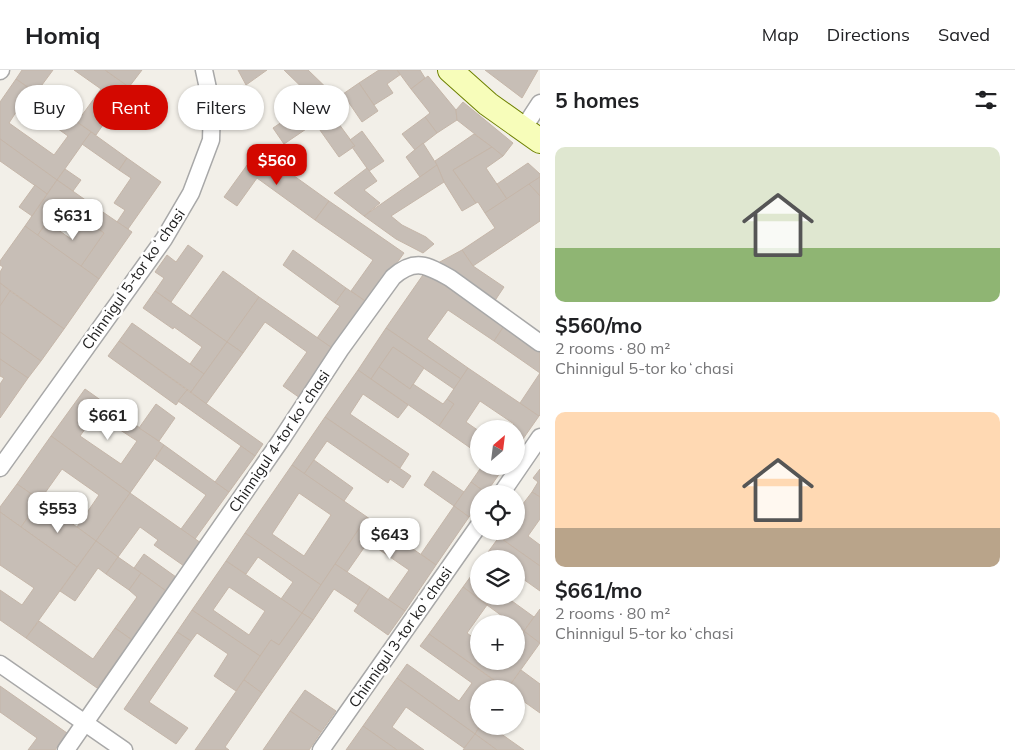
<!DOCTYPE html>
<meta charset="utf-8">
<style>
:root{--surface:#fff;--page:#f6f6f6;--text:#202124;--muted:#757577;--line:#e0e0e0;--accent:#d30800}
body{margin:0;font-family:Mulish,sans-serif;background:var(--page);color:var(--text);height:100vh;display:flex;flex-direction:column;font-size:19px;white-space:nowrap}
*{box-sizing:border-box;margin:0}
p{font-size:16px;color:var(--muted)}
.icon{flex:none;width:28px;height:28px;fill:none;stroke:currentColor;stroke-width:2;stroke-linecap:round;stroke-linejoin:round}
.map{position:relative;flex:1;overflow:hidden}
.details{display:flex;flex-direction:column;background:var(--surface);width:475px}
.details>*{flex:none}
.guide{position:absolute;left:15px;top:15px;width:450px;height:45px;display:flex;gap:10px}
.needle{width:32px;rotate:28deg}
.buttons{position:absolute;left:470px;top:350px;display:grid;gap:10px}
.buttons a{display:grid;place-items:center;width:55px;height:55px;border-radius:50%;background:var(--surface);box-shadow:0 1px 4px #0004;font-size:25px}
.price{position:absolute;translate:-50% -42px;padding:0 11px;border-radius:10px;background:#fff;color:#222;font-size:16px;line-height:32px;filter:drop-shadow(0 1px 2px #0008)}
.price::after{content:'';position:absolute;left:50%;top:30px;width:15px;height:11px;margin-left:-8px;background:inherit;clip-path:polygon(0 0,100% 0,50% 100%)}
.price.active{background:var(--accent);color:#fff}
ul{padding:0;list-style:none}
li{display:grid;align-content:center;gap:10px;height:265px;padding:0 15px}
li span{display:grid;place-items:center;height:155px;border-radius:10px;color:#555}
li>.icon{margin-inline-start:auto}
span .icon{width:90px;height:90px;fill:#fffc;stroke-width:1}
li b{font-size:21px}
h2{display:flex;justify-content:space-between;align-items:center;height:60px;padding:0 15px;font-size:21px}
.chip{padding:0 18px;border-radius:22px;background:var(--surface);box-shadow:0 1px 4px #0004;font-size:18px;line-height:45px}
.chip.active{background:var(--accent);color:#fff}
header{display:flex;align-items:center;gap:30px;box-sizing:border-box;height:70px;padding:0 25px;background:var(--surface);border-bottom:1px solid var(--line)}
header strong{font-size:24px}
nav{display:flex;gap:28px;margin-inline-start:auto;font-size:18px}
main{display:flex;flex:1;min-height:0}
.map>svg:first-child{display:block}
</style>
<header>
<strong>Homiq</strong>
<nav><a>Map</a><a>Directions</a><a>Saved</a></nav>
</header>
<main>
<div class="map">
<svg width="540" height="680" viewBox="0 0 540 680">
<rect width="100%" height="100%" fill="#f2efe8"/>
<g fill="#c7beb6" stroke="#c5b6a9" fill-rule="evenodd">
<path d="M22,0H53L36,23L16,9Z"/>
<path d="M74,0H105L129,17L96,65L77,52L101,19Z"/>
<path d="M105,0H142L129,17Z"/>
<path d="M238,0H267L246,15Z"/>
<path d="M284,0H308L339,30L330,41L325,35L310,46L304,37L315,30Z"/>
<path d="M379,0H397L401,4L387,14L393,23L374,35L359,13Z"/>
<path d="M397,0H420L425,8L411,19Z"/>
<path d="M485,0H538L522,28Z"/>
<path d="M428,6L456,40L457,50L437,63L425,47L430,43L411,19Z"/>
<path d="M16,9L91,62L57,110L0,69V32ZM22,33L68,66L54,85L9,53Z"/>
<path d="M359,13L378,41L362,52L343,24Z"/>
<path d="M463,32L513,73L503,86L457,50L456,40Z"/>
<path d="M325,35L355,76L339,87L310,46Z"/>
<path d="M304,37L315,53L284,74L273,58Z"/>
<path d="M425,47L437,63L415,80L402,64Z"/>
<path d="M362,61L384,91L369,101L352,77L355,76L350,70Z"/>
<path d="M91,62L127,88L119,100L82,74Z"/>
<path d="M474,64L492,77L453,100L476,133L462,141L444,112L435,91Z"/>
<path d="M0,69L57,110L47,124L0,91Z"/>
<path d="M423,73L437,95L420,107L406,87Z"/>
<path d="M492,77L503,86L486,98L507,129L485,143L478,132L476,133L453,100Z"/>
<path d="M258,80L329,131L315,150L257,108L237,136L224,127Z"/>
<path d="M127,88L161,112L128,159L117,152L125,140L114,133L131,108L119,100Z"/>
<path d="M528,93L540,104V107L507,129L497,114Z"/>
<path d="M437,95L444,112L391,146L402,155L426,167L434,174L423,183L396,169L364,146Z"/>
<path d="M367,98L377,111L364,120L380,133L364,146L334,123Z"/>
<path d="M65,99L81,110L73,121L57,110Z"/>
<path d="M540,107V126L529,114Z"/>
<path d="M57,110L94,136L82,153L61,139L50,155L47,152L37,166L25,156Z"/>
<path d="M529,114L540,126V151L473,196L462,180L495,158L485,143Z"/>
<path d="M35,115L47,124L32,146L19,137Z"/>
<path d="M329,131L404,183L368,233L351,221L373,190L315,150Z"/>
<path d="M94,136L132,162L99,209L81,196L104,163L91,154L88,157L82,153Z"/>
<path d="M47,152L71,169L82,153L88,157L91,154L104,163L81,196L37,166Z"/>
<path d="M25,156L99,209L64,259L0,213V202L3,197L0,195V191Z"/>
<path d="M188,175L203,186L171,232L155,221L164,208L155,202L167,185L176,192Z"/>
<path d="M293,180L346,218L335,233L283,195Z"/>
<path d="M462,180L473,196L504,217L494,232L438,193Z"/>
<path d="M223,201L259,227L227,272L190,246Z"/>
<path d="M425,202L504,256L494,271L448,240L427,269L468,298L461,309L386,258Z"/>
<path d="M0,213L10,221L0,236Z"/>
<path d="M346,218L368,233L335,280L317,268L340,236L335,233Z"/>
<path d="M10,221L64,259L41,291L0,262V236Z"/>
<path d="M155,221L227,272L204,304L190,294L202,277L174,257L173,259L143,238Z"/>
<path d="M259,227L335,280L300,328L283,316L307,282L265,252L243,283L227,272Z"/>
<path d="M132,253L204,304L191,322L119,271Z"/>
<path d="M504,256L540,281V303L494,271Z"/>
<path d="M386,258L461,309L454,319L393,277L371,309L358,300Z"/>
<path d="M0,262L41,291L28,308L0,289Z"/>
<path d="M119,271L187,320L176,335L108,286Z"/>
<path d="M227,272L243,283L206,334L191,322Z"/>
<path d="M393,277L424,298L410,319L379,297Z"/>
<path d="M0,289L28,308L0,348V314L4,308L0,306Z"/>
<path d="M379,297L410,319L413,314L443,334L447,329L454,334L439,356L371,309Z"/>
<path d="M468,298L539,346L516,379V359H510L514,354L480,331L466,352L479,361V384L439,356L454,334L447,329Z"/>
<path d="M358,300L408,335L398,348L363,324L350,344L409,384L400,398L325,347Z"/>
<path d="M540,303V345L539,346L520,333Z"/>
<path d="M85,319L164,375L130,423L51,366ZM96,344L137,371L121,394L80,366Z"/>
<path d="M187,320L263,374L255,386L178,331Z"/>
<path d="M156,334L175,348L159,371L139,358Z"/>
<path d="M325,347L411,406L403,418L390,409L388,413L327,371L304,404L292,395Z"/>
<path d="M51,366L130,423L96,471L77,457L99,425L62,399L40,430L17,414Z"/>
<path d="M164,375L229,422L195,469L181,459L206,425L155,389Z"/>
<path d="M241,376L255,386L229,422L215,412Z"/>
<path d="M314,390L353,418L344,431L304,404Z"/>
<path d="M292,395L367,447L321,515L245,463ZM299,423L331,445L304,486L272,464Z"/>
<path d="M482,396H497L502,400L486,423L471,412Z"/>
<path d="M540,399V427L532,422L538,412L533,408Z"/>
<path d="M433,401L464,422L454,436L424,415Z"/>
<path d="M471,412L486,423L479,424V434L469,447L454,436Z"/>
<path d="M17,414L40,430L21,457L0,442V437Z"/>
<path d="M532,422L540,427V449L528,466L540,475V496L499,467L503,461H516V443Z"/>
<path d="M130,423L201,473L184,496L154,475L158,470L140,457L118,487L96,471Z"/>
<path d="M40,430L96,471L77,497L21,457Z"/>
<path d="M454,436L469,447L436,495L421,484Z"/>
<path d="M0,442L77,497L26,568L0,550V520L22,535L34,518L0,495Z"/>
<path d="M367,447L436,495L405,541L388,530L409,500L368,472L347,502L335,494Z"/>
<path d="M245,463L321,515L302,543L281,529L293,512L258,487L246,504L226,491Z"/>
<path d="M499,467L540,496V521L516,504V489H483Z"/>
<path d="M96,471L118,487L106,504L98,498L75,531L60,521Z"/>
<path d="M144,484L176,507L166,521L134,498Z"/>
<path d="M118,487L141,503L129,520L106,504Z"/>
<path d="M226,491L302,543L279,575L271,570L260,586L192,540ZM229,517L265,541L249,565L213,540Z"/>
<path d="M335,494L370,517L358,535L334,519L313,550L302,543Z"/>
<path d="M479,495V526H493L487,535L463,517Z"/>
<path d="M141,503L166,521L132,570L115,558L137,527L129,520Z"/>
<path d="M370,517L405,541L388,565L354,541Z"/>
<path d="M463,517L487,535L467,563L479,572V591H516V572L524,561L540,573L507,619L429,564Z"/>
<path d="M493,526H505L534,547L524,561L516,556V554H513L487,535Z"/>
<path d="M540,539V573L524,561Z"/>
<path d="M192,540L260,586L236,621L214,606L228,584L197,563L191,571L177,562Z"/>
<path d="M302,543L313,550L262,623L244,610L271,570L279,575Z"/>
<path d="M39,551L93,589L115,558L132,570L97,618L26,568Z"/>
<path d="M177,562L191,571L149,632L188,658L176,674L124,639Z"/>
<path d="M429,564L506,619H479V656H480L475,664L397,608L407,594L459,631L472,613L420,576Z"/>
<path d="M521,600L540,614V643L516,626V619H507Z"/>
<path d="M397,608L475,664L464,678L406,637L392,657L424,680H397L363,656Z"/>
<path d="M244,610L262,623L225,677L229,680H195Z"/>
<path d="M0,616L67,663L55,680H28L37,668L0,642Z"/>
<path d="M305,620L336,641L321,662L290,641Z"/>
<path d="M290,641L321,662L309,680H263Z"/>
<path d="M363,656L397,680H346Z"/>
<path d="M480,656H490L524,680H497L475,664Z"/>
<path d="M475,664L497,680H463Z"/>
</g>
<g fill="none" stroke-linecap="round" stroke-linejoin="round">
<defs>
<g id="street">
<path d="M0,1L1,0"/>
<path d="M523,59L540,33"/>
<path d="M0,398L164,169L191,123L211,70L212,37L204,0"/>
<path d="M501,424L540,367"/>
<path d="M0,594L124,680"/>
<path d="M66,680L281,370L340,280L393,207C415,188 427,195 450,208L540,273"/>
<path d="M321,680L479,455"/>
</g>
<path id="secondary" d="M450,0L488,34L540,71"/>
</defs>
<use href="#street" stroke="#a8a8a8" stroke-width="19"/>
<use href="#secondary" stroke="#6e8100" stroke-width="26"/>
<use href="#street" stroke="#fff" stroke-width="16"/>
<use href="#secondary" stroke="#f7fdba" stroke-width="24"/>
</g>
<g text-anchor="middle" dominant-baseline="central" stroke-width="5" stroke-linejoin="round" paint-order="stroke">
<g font-size="15" fill="#212121" stroke="#fff">
<text transform="translate(133 209) rotate(-55)">Chinnigul 5-tor koʻchasi</text>
<text transform="translate(279 371) rotate(-56)">Chinnigul 4-tor koʻchasi</text>
<text transform="translate(400 567) rotate(-55)">Chinnigul 3-tor koʻchasi</text>
</g>
</g>
</svg>
<div class="buttons">
<a><svg class="needle" viewBox="-14 -14 28 28"><path d="M0-13l5 13h-10z" fill="#e53935"/><path d="M0 13l5-13h-10z" fill="#757577"/></svg></a>
<a><svg class="icon" aria-label="locate" viewBox="0 0 24 24"><circle cx="12" cy="12" r="6"/><path d="M12 2v4M12 18v4M2 12h4M18 12h4"/></svg></a>
<a><svg class="icon" aria-label="layers" viewBox="0 0 24 24"><path d="M12 4l9 5-9 5-9-5zM3 14l9 5 9-5"/></svg></a>
<a>+</a>
<a>−</a>
</div>
<b class="price active" style="left:277px;top:116px">$560</b>
<b class="price" style="left:73px;top:171px">$631</b>
<b class="price" style="left:108px;top:371px">$661</b>
<b class="price" style="left:58px;top:464px">$553</b>
<b class="price" style="left:390px;top:490px">$643</b>
<div class="guide">
<a class="chip">Buy</a>
<a class="chip active">Rent</a>
<a class="chip">Filters</a>
<a class="chip">New</a>
</div>
</div>
<section class="details">
<h2>5 homes<svg class="icon" aria-label="filters" viewBox="0 0 24 24"><path d="M4 7h16M4 17h16"/><circle cx="9" cy="7" r="2"/><circle cx="15" cy="17" r="2"/></svg></h2>
<ul>
<li><span style="background:linear-gradient(#dfe7d0 65%,#8fb573 0)"><svg class="icon" aria-label="home" viewBox="0 0 24 24"><path d="M3 11l9-7 9 7M6 9v11h12V9"/></svg></span><div><b>$560/mo</b><p>2 rooms · 80 m²</p><p>Chinnigul 5-tor koʻchasi</p></div></li>
<li><span style="background:linear-gradient(#ffd9b3 75%,#b9a48a 0)"><svg class="icon" aria-label="home" viewBox="0 0 24 24"><path d="M3 11l9-7 9 7M6 9v11h12V9"/></svg></span><div><b>$661/mo</b><p>2 rooms · 80 m²</p><p>Chinnigul 5-tor koʻchasi</p></div></li>
</ul>
</section>
</main>
